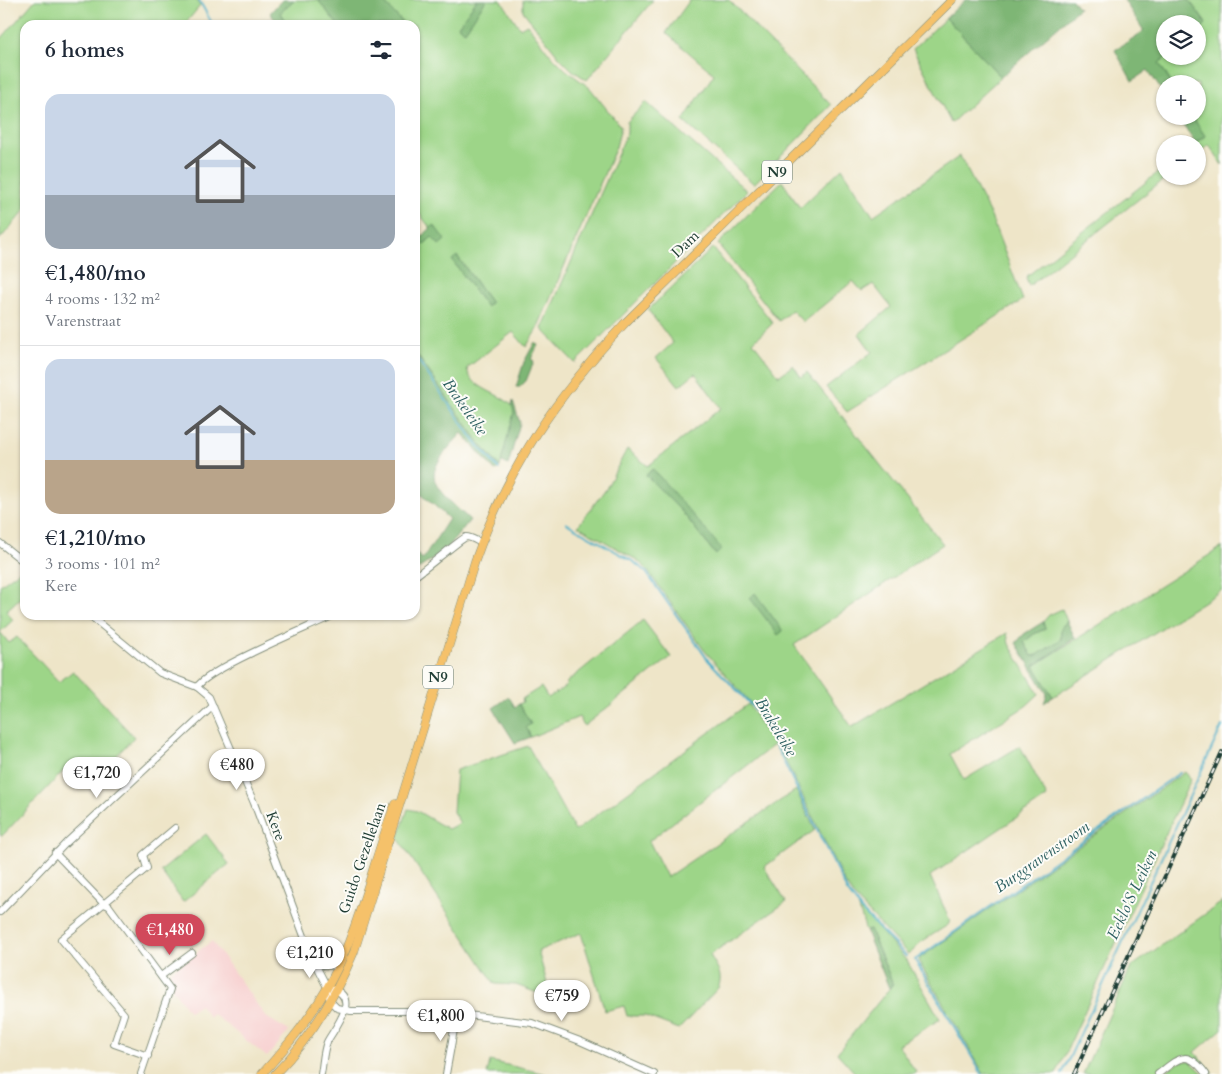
<!DOCTYPE html>
<meta charset="utf-8">
<style>
:root{--surface:#fff;--page:#f2f2f3;--text:#1f2937;--muted:#747a83;--line:#e0e1e3;--accent:#d1495b}
body{margin:0;font-family:Cardo,serif;background:var(--page);color:var(--text);height:100vh;display:flex;flex-direction:column;font-size:19px;white-space:nowrap}
*{box-sizing:border-box;margin:0}
p{font-size:16px;color:var(--muted)}
.icon{flex:none;width:28px;height:28px;fill:none;stroke:currentColor;stroke-width:2;stroke-linecap:round;stroke-linejoin:round}
.map{position:relative;flex:1;overflow:hidden}
.panel{position:absolute;left:20px;top:20px;width:400px;height:600px;display:flex;flex-direction:column;background:var(--surface);border-radius:15px;box-shadow:0 1px 4px #0004}
.panel>*{flex:none}
.controls{position:absolute;left:1156px;top:15px;display:grid;gap:10px}
.controls a{display:grid;place-items:center;width:50px;height:50px;border-radius:50%;background:var(--surface);box-shadow:0 1px 4px #0004;font-size:25px}
.price{position:absolute;translate:-50% -42px;padding:0 11px;border-radius:18px;background:#fff;color:#222;font-size:16px;line-height:32px;filter:drop-shadow(0 1px 2px #0008)}
.price::after{content:'';position:absolute;left:50%;top:30px;width:15px;height:11px;margin-left:-8px;background:inherit;clip-path:polygon(0 0,100% 0,50% 100%)}
.price.current{background:var(--accent);color:#fff}
ul{padding:0;list-style:none}
li{display:grid;align-content:center;gap:10px;height:265px;padding:0 25px}
li+li{border-top:1px solid var(--line)}
li span{display:grid;place-items:center;height:155px;border-radius:15px;color:#555}
li>.icon{margin-inline-start:auto}
span .icon{width:90px;height:90px;fill:#fffc;stroke-width:1}
li b{font-size:21px}
h2{display:flex;justify-content:space-between;align-items:center;height:60px;padding:0 25px;font-size:21px}
.map>svg:first-child{display:block}
</style>
<div class="map">
<svg width="1222" height="1074" viewBox="0 0 1222 1074">
<rect width="100%" height="100%" fill="#fdfcf7"/>
<filter id="ink" filterUnits="userSpaceOnUse"><feTurbulence type="fractalNoise" baseFrequency=".02" numOctaves="2"/><feDisplacementMap in="SourceGraphic" scale="10" xChannelSelector="R" yChannelSelector="G"/><feConvolveMatrix kernelMatrix="1 2 1 2 8 2 1 2 1" color-interpolation-filters="sRGB"/></filter>
<filter id="wash" filterUnits="userSpaceOnUse"><feTurbulence type="fractalNoise" baseFrequency=".0096" numOctaves="4" result="noise"/><feDisplacementMap in="SourceGraphic" scale="20" xChannelSelector="R" yChannelSelector="G"/><feGaussianBlur stdDeviation="1.12" result="paint"/><feColorMatrix in="noise" values="0 0 0 0 0 0 0 0 0 0 0 0 0 0 0 0 0 1.4 0 .05"/><feComposite in="paint" operator="in"/></filter>
<g filter="url(#wash)">
<rect width="100%" height="100%" fill="#eee5c8"/>
<path fill="#f7d0d0" d="M212,941L266,1017L289,1031L267,1057L213,1014L209,1017L200,1005L189,1012L168,982L167,974Z"/>
<g fill="#9dd588" stroke="#5e895e" fill-rule="evenodd">
<path d="M35,0H197L200,6L184,25H25V210L0,239V40Z"/>
<path d="M294,0H318L338,25H288L280,13Z"/>
<path d="M382,0H477L458,26L465,31L486,0H501L520,28L527,24L548,52L566,70L590,88L621,127L616,147L537,329L526,347L513,332L467,368C469,389 503,393 514,408L513,418L500,467L481,445L415,352V252L432,237L434,226L431,229L415,208V25H405ZM458,257L491,303L486,307L453,261Z"/>
<path d="M523,0H653L587,80L572,70L560,58L523,11Z"/>
<path d="M690,0H729L831,105L754,184L683,121L714,74L666,33Z"/>
<path d="M1189,0H1222V165L1209,145L1198,153V144H1195L1205,136L1192,116H1198V84H1172L1159,63L1167,56H1198V31L1206,23Z"/>
<path d="M946,18L1001,77L951,123L913,49Z"/>
<path d="M646,102L747,191L575,363L542,329L627,133V122Z"/>
<path d="M960,156L990,214L1023,300L847,412L826,387L872,352L859,334L891,307L873,284L862,291L853,281L803,322L792,310L779,321L718,244L782,181L800,208L842,168L873,216Z"/>
<path d="M1165,167V176H1168L1029,286L1026,277Z"/>
<path d="M713,248L773,323L753,342L779,376L793,365L801,377L807,372L943,544L794,645L852,727L1007,633L1009,644L1039,694L1026,706L950,754L964,780L1020,746L1047,797L930,876L950,921L948,925L921,942L909,955L855,898L846,885L765,719L704,650L645,567L637,560L578,526L607,487L627,449L648,466L721,408L695,373L679,386L656,358L673,343L648,310ZM652,469L716,555L683,513L647,475Z"/>
<path d="M1222,547V590L1053,697L1034,666Z"/>
<path d="M22,569L25,571V593L6,611L13,620L0,632L9,643L17,637L59,682L73,671L134,737L91,783L71,763L2,836L0,835V585Z"/>
<path d="M1062,609L1067,621L1061,628V639L1041,654L1032,656L1024,642L1034,634L1045,629L1043,622L1049,615Z"/>
<path d="M643,620L671,657L584,726L579,717L531,737L525,727L531,724L519,704L523,702L522,699L541,687L548,698L566,686L567,682Z"/>
<path d="M748,704L774,745L649,841L667,877L796,790L815,830L764,867L786,902L710,955C716,966 724,975 718,988L679,1029L645,1016H627L624,1006L605,1011L581,933L538,951L547,983V992L543,990V995L516,985L495,984L398,838L408,809L417,811L448,829L460,823L453,812L456,770L528,746L575,831Z"/>
<path d="M1185,772L1191,779L1056,1074H984L919,962L920,958Z"/>
<path d="M206,834L229,864L183,902L161,871Z"/>
<path d="M1222,902V1029L1195,1052L1213,1074H1209L1201,1064L1189,1056L1179,1057L1155,1074H1083L1131,967Z"/>
<path d="M858,906L907,961L940,1019L898,1045L916,1072L914,1074H856L837,1053L893,984L870,930L866,931Z"/>
<path d="M490,1061L546,1074H487Z"/>
<path d="M1182,1061H1190L1204,1074H1161Z"/>
</g>
<g fill="#7eb674" stroke="#4e7a54">
<path d="M282,0H294L280,13L288,25H279L270,13Z"/>
<path d="M318,0H382L405,25H338Z"/>
<path d="M477,0H486L465,31L458,26Z"/>
<path d="M965,0H1072L1079,8L1001,77L946,18Z"/>
<path d="M1124,0H1189L1206,24L1198,31V24H1165V56H1167L1159,63L1172,84H1165V96L1148,70L1132,81L1115,50L1144,31Z"/>
<path d="M1178,116H1192L1205,136L1195,143Z"/>
<path d="M434,225L445,240L439,245L432,237L415,252V243Z"/>
<path d="M457,256L491,303L486,307L452,260Z"/>
<path d="M535,342L538,345L531,359L534,361L526,381L520,387H516L524,362Z"/>
<path d="M415,352L481,445L500,467L495,471L462,433C419,478 429,482 470,520L445,551L415,571V553L423,559L449,519L419,491L415,495Z"/>
<path d="M513,401L520,423L508,465L501,461L514,413L512,405Z"/>
<path d="M653,469L722,549L716,555L683,513L646,475Z"/>
<path d="M755,593L783,631L778,635L750,598Z"/>
<path d="M1067,621L1075,638L1034,666L1053,697L1044,703L1047,694L1016,643L1024,634L1043,622L1045,629L1034,634L1024,642L1032,656H1036L1061,639V628Z"/>
<path d="M509,697L515,707L519,704L531,724L526,727L531,737L515,743L493,708Z"/>
<path d="M870,930L893,984L889,988L866,931Z"/>
</g>
<g fill="none" stroke-linecap="round" stroke-linejoin="round">
<g stroke="#49aec8" stroke-width="2">
<path d="M199,0L213,25"/>
<path d="M415,356L476,443L499,469"/>
<path d="M566,523L634,562L646,572L708,660L754,708L774,742L847,891L862,911L906,956"/>
<path d="M982,1074L915,960L1181,772"/>
<path d="M1062,1074L1222,726"/>
</g>
</g>
</g>
<g filter="url(#ink)">
<g fill="none" stroke-linecap="round" stroke-linejoin="round">
<defs>
<g id="minor">
<path d="M0,543L25,563"/>
<path d="M415,576C423,571 462,538 466,537C471,537 477,541 481,543"/>
<path d="M89,615L160,673L197,687L209,697L254,803L313,960L327,987L330,1001L337,1008L351,1011H436L532,1023L580,1041L654,1074"/>
<path d="M197,687C209,668 308,628 334,615"/>
<path d="M55,853L104,904L109,906L170,989L141,1074"/>
<path d="M0,912L66,843L213,706"/>
<path d="M315,961L320,965L337,966"/>
<path d="M161,976L192,953"/>
<path d="M148,1056L114,1044L124,1014L61,939L147,868L143,855L175,828"/>
<path d="M321,1074C323,1064 323,1052 327,1042C334,1028 361,999 333,989"/>
<path d="M446,1074L457,1013"/>
<path d="M1158,1074C1180,1057 1187,1049 1206,1074"/>
</g>
<g id="major">
<path d="M262,1074C288,1045 313,1015 332,979C360,926 373,861 395,804"/>
<path d="M275,1074C310,1039 335,997 354,952L475,561C509,464 557,396 626,322L952,0"/>
</g>
</defs>
<use href="#minor" stroke="#86917e" stroke-width="8"/>
<use href="#major" stroke="#86917e" stroke-width="9"/>
<use href="#minor" stroke="#fff" stroke-width="6"/>
<use href="#major" stroke="#f5c16b" stroke-width="8"/>
<defs>
<path id="rail" d="M1074,1074L1222,752"/>
</defs>
<use href="#rail" stroke="#1f3d34" stroke-width="4"/>
<use href="#rail" stroke="#fdfcf7" stroke-width="2" stroke-dasharray="5.5" stroke-linecap="butt"/>
</g>
</g>
<g text-anchor="middle" dominant-baseline="central" stroke-width="4" stroke-linejoin="round" paint-order="stroke">
<g fill="#fdfcf7" stroke="#62766e" stroke-width="1">
<rect x="762" y="160.5" width="30" height="23" rx="4"/>
<rect x="423" y="665.5" width="30" height="23" rx="4"/>
</g>
<g font-size="14" font-weight="bold" fill="#1f3d34">
<text x="777" y="172">N9</text>
<text x="438" y="677">N9</text>
</g>
<g font-size="15" fill="#1f3d34" stroke="#fdfcf7">
<text transform="translate(685 244) rotate(-44)">Dam</text>
<text transform="translate(276 826) rotate(69)">Kere</text>
<text transform="translate(362 858) rotate(-71)">Guido Gezellelaan</text>
</g>
<g font-size="16" font-style="italic" fill="#2c5f60" stroke="#fdfcf7">
<text transform="translate(465 407) rotate(55)">Brakeleike</text>
<text transform="translate(776 727) rotate(59)">Brakeleike</text>
<text transform="translate(1042 857) rotate(-35)">Burggravenstroom</text>
<text transform="translate(1132 895) rotate(-65)">Eeklo'S Leiken</text>
</g>
</g>
</svg>
<div class="controls">
<a><svg class="icon" aria-label="layers" viewBox="0 0 24 24"><path d="M12 4l9 5-9 5-9-5zM3 14l9 5 9-5"/></svg></a>
<a>+</a>
<a>−</a>
</div>
<b class="price" style="left:237px;top:791px">€480</b>
<b class="price" style="left:97px;top:799px">€1,720</b>
<b class="price current" style="left:170px;top:956px">€1,480</b>
<b class="price" style="left:310px;top:979px">€1,210</b>
<b class="price" style="left:562px;top:1022px">€759</b>
<b class="price" style="left:441px;top:1042px">€1,800</b>
<section class="panel">
<h2>6 homes<svg class="icon" aria-label="filters" viewBox="0 0 24 24"><path d="M4 7h16M4 17h16"/><circle cx="9" cy="7" r="2"/><circle cx="15" cy="17" r="2"/></svg></h2>
<ul>
<li><span style="background:linear-gradient(#c9d6e8 65%,#9aa5b1 0)"><svg class="icon" aria-label="home" viewBox="0 0 24 24"><path d="M3 11l9-7 9 7M6 9v11h12V9"/></svg></span><div><b>€1,480/mo</b><p>4 rooms · 132 m²</p><p>Varenstraat</p></div></li>
<li><span style="background:linear-gradient(#c9d6e8 65%,#b9a48a 0)"><svg class="icon" aria-label="home" viewBox="0 0 24 24"><path d="M3 11l9-7 9 7M6 9v11h12V9"/></svg></span><div><b>€1,210/mo</b><p>3 rooms · 101 m²</p><p>Kere</p></div></li>
</ul>
</section>
</div>
